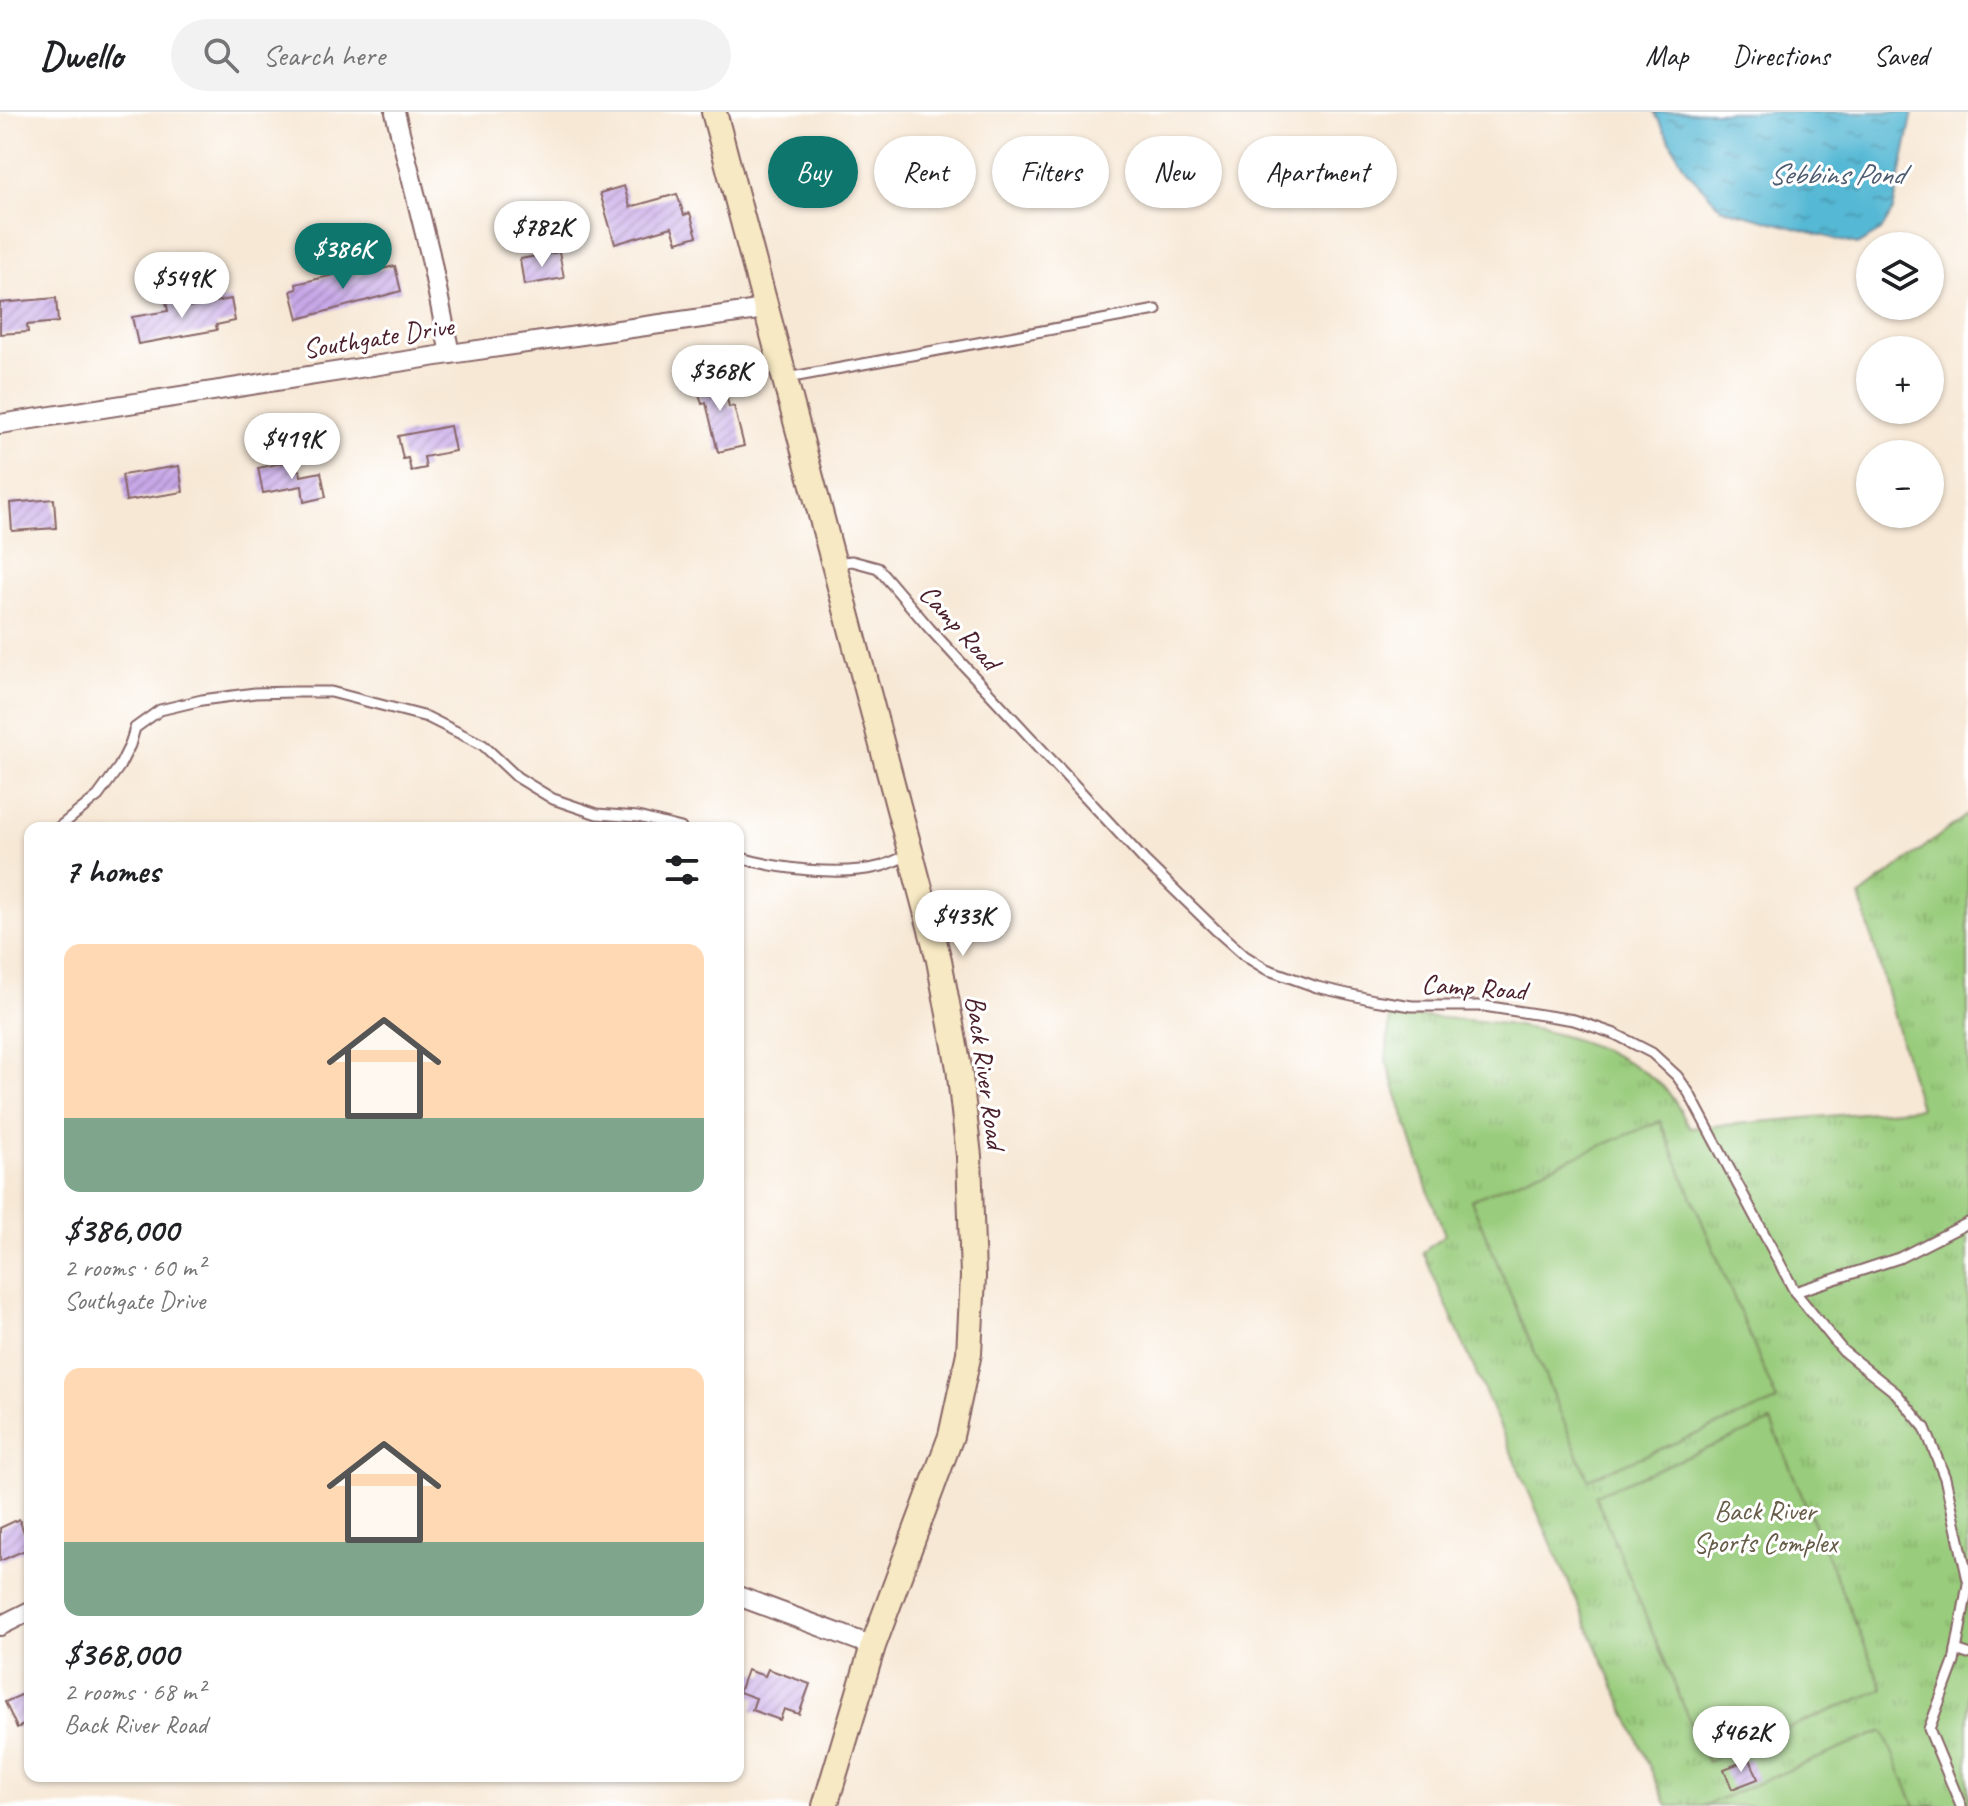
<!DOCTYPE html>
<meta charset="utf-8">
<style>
:root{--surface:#fff;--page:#f2f2f2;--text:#202124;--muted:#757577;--line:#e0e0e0;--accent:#0f766e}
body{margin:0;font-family:Caveat,sans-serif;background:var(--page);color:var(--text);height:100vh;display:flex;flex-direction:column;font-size:30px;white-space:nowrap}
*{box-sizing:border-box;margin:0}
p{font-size:26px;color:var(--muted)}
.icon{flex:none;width:44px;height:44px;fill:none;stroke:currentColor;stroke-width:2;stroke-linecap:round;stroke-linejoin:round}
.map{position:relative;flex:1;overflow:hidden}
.drawer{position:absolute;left:24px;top:710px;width:720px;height:960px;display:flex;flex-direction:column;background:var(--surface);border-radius:16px;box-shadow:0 2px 6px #0004}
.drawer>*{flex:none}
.top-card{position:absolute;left:768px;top:24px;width:760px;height:72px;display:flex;gap:16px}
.tools{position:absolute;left:1856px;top:120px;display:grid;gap:16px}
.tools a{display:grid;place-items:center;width:88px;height:88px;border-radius:50%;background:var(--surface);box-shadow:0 2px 6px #0004;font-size:40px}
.price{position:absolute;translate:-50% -68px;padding:0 18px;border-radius:28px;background:#fff;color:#222;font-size:26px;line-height:52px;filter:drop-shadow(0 2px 4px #0008)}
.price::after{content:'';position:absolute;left:50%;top:48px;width:24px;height:18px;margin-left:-12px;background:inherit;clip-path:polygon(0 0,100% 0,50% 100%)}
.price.active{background:var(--accent);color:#fff}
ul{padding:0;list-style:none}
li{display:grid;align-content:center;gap:16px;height:424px;padding:0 40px}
li span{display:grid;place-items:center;height:248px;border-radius:16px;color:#555}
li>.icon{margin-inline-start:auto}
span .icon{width:144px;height:144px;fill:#fffc;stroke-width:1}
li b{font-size:34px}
h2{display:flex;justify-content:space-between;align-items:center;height:96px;padding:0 40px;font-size:34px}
.chip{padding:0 28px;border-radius:36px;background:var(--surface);box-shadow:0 2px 6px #0004;font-size:28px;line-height:72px}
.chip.active{background:var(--accent);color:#fff}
header{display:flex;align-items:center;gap:48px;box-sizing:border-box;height:112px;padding:0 40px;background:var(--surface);border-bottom:2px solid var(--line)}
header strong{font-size:38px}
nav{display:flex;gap:44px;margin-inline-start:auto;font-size:28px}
.search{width:560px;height:72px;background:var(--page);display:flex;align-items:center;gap:20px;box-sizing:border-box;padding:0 28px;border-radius:44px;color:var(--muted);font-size:30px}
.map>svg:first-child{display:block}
</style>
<header>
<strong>Dwello</strong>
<div class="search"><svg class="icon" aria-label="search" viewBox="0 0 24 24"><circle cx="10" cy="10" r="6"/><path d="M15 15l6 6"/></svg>Search here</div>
<nav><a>Map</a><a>Directions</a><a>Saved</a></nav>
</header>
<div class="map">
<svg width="1968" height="1694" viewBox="0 0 1968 1694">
<defs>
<pattern id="park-tufts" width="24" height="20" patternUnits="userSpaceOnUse" patternTransform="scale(2)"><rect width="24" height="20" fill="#99cc7c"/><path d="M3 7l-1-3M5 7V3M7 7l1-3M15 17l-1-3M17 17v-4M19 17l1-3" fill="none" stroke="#85af6b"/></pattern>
<pattern id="water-ripples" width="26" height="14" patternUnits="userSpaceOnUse" patternTransform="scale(2)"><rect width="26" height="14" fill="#55b8d4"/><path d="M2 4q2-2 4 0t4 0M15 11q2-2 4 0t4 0" fill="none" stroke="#4895ac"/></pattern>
<pattern id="building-hatch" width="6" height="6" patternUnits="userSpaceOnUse" patternTransform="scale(2)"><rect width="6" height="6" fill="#c8a9e8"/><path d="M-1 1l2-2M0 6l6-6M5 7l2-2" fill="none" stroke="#a489bc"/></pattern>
</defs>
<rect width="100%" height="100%" fill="#fff"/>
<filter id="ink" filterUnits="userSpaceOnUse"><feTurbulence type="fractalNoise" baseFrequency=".0125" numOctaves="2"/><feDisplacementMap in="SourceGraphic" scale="16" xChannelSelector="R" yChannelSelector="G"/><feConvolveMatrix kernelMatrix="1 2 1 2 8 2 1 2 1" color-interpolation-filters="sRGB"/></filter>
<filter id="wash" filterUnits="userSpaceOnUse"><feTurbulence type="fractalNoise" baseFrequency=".006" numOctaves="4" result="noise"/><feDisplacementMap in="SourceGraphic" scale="32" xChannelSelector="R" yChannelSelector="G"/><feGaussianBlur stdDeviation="1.8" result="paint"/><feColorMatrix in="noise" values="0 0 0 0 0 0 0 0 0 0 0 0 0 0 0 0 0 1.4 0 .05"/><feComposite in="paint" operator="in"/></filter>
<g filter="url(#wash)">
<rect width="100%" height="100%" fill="#f7e8d5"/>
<path fill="url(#park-tufts)" stroke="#727654" stroke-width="2" d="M1968,702V1694H1667L1423,1140L1445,1123L1426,1073L1386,948L1390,903C1481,908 1584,911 1659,971C1673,982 1681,1001 1690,1016L1920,996L1860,784Z"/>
<g fill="#99cc7c" stroke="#727654" stroke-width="2">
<path d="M1660,1009L1777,1289L1588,1367L1471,1088Z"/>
<path d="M1771,1310L1883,1577L1707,1650L1595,1383Z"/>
<path d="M1883,1619L1915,1694H1703Z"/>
</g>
<path fill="url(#water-ripples)" stroke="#506c80" stroke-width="2" d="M1654,0H1913L1893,99L1881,119L1857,133L1721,96L1686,58Z"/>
<g id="blocks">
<g fill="url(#building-hatch)">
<path d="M624,74L630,95L677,82L684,103L690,101L697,124L677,130L672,115L615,132L600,81Z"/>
<path d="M559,140L564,166L524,173L520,147Z"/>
<path d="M395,154L401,179L298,207L291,179L297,177L296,172L350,159L356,163Z"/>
<path d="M185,185L187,195L231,187L235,209L216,213L217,218L138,232L132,205L168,199L166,189Z"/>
<path d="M56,186L58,210L27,213L28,220L0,222V191Z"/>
<path d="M721,261L729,295L734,294L744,334L718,340L706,291L702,292L695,267Z"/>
<path d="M450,314L455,339L424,345L426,356L411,359L408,346L403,347L398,324Z"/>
<path d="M292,349L294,359L300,358L301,364L321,360L326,385L304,390L302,374L263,381L258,356Z"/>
<path d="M179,354L183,380L126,389L122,363Z"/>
<path d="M54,387L56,416L12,419L10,391Z"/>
<path d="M19,1407L30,1436L0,1449V1416Z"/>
<path d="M768,1557L810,1572L799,1602L784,1597L780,1608L752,1598L756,1586L739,1580L747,1558L765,1564Z"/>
<path d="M30,1579V1610L17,1616L5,1590Z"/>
<path d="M1750,1647L1758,1667L1732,1677L1724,1657Z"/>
</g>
</g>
</g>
<g filter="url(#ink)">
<use href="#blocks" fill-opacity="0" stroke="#876566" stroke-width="2"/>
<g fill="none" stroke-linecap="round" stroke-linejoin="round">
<defs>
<g id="lane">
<path d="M787,266L1156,198"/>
<path d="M835,451L852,449L878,456L930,517L1145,749L1217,819L1245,844L1266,857L1317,875L1374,888L1412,894H1484L1574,908L1615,922L1652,941L1677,964L1689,981L1795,1180L1843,1239L1896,1281L1925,1316L1945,1366L1968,1468"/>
<path d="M58,716L98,684L119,655L130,633L135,616L160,598L202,588L255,581L292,580H331L427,605L483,633L517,665L553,687L597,702L638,705L681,716"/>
<path d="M738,745C777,757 841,765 882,754C891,751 901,746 911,742"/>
<path d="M1795,1180L1899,1146L1968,1111"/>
<path d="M1956,1538L1968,1542"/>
<path d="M1961,1694L1929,1617L1954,1550L1968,1472"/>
</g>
<g id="street">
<path d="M395,0L430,142L450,242"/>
<path d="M0,312L450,242L765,197"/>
<path d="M738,1484L873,1534"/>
<path d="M0,1514L30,1499"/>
</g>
<path id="secondary" d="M714,0L939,848L959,956L969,1044L973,1165L969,1241L951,1324L873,1534L825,1694"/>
</defs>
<use href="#lane" stroke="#876566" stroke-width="13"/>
<use href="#street" stroke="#876566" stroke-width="22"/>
<use href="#secondary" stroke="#876566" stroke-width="28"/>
<use href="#lane" stroke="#fff" stroke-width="9"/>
<use href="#street" stroke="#fff" stroke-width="18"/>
<use href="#secondary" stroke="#f7e9c3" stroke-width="24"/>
</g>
</g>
<g text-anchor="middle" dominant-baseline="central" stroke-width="6" stroke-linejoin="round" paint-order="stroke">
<g font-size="28" fill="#4a1f2b" stroke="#fff">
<text transform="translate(378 225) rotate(-9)">Southgate Drive</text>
<text transform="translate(960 515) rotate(48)">Camp Road</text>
<text transform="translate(1474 875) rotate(4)">Camp Road</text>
<text transform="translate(986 960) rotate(82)">Back River Road</text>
</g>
<g font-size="28" fill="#665c47" stroke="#fff">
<text x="1765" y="1398">Back River<tspan x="1765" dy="32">Sports Complex</tspan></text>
</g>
<g font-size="30" font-style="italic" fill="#4e5c6f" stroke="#fff">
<text x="1836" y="62">Sebbins Pond</text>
</g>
</g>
</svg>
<div class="tools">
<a><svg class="icon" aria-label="layers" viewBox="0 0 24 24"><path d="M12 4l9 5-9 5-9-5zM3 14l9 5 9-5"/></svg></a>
<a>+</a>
<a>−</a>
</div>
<b class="price" style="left:542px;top:157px">$782K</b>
<b class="price active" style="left:343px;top:179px">$386K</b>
<b class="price" style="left:182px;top:208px">$549K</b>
<b class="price" style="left:720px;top:301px">$368K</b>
<b class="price" style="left:292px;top:369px">$419K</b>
<b class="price" style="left:963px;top:846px">$433K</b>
<b class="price" style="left:1741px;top:1662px">$462K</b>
<div class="top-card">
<a class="chip active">Buy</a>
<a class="chip">Rent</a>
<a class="chip">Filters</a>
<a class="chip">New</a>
<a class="chip">Apartment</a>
</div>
<section class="drawer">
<h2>7 homes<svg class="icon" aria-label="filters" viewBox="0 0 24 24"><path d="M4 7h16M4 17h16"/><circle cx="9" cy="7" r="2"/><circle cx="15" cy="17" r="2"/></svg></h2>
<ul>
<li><span style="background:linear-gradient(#ffd9b3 70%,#7fa58c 0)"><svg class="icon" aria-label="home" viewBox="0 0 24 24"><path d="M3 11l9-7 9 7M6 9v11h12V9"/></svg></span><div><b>$386,000</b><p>2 rooms · 60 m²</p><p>Southgate Drive</p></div></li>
<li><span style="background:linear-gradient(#ffd9b3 70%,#7fa58c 0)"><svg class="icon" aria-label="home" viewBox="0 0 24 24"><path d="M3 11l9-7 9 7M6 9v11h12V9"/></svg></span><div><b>$368,000</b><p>2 rooms · 68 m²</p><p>Back River Road</p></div></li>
</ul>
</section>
</div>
